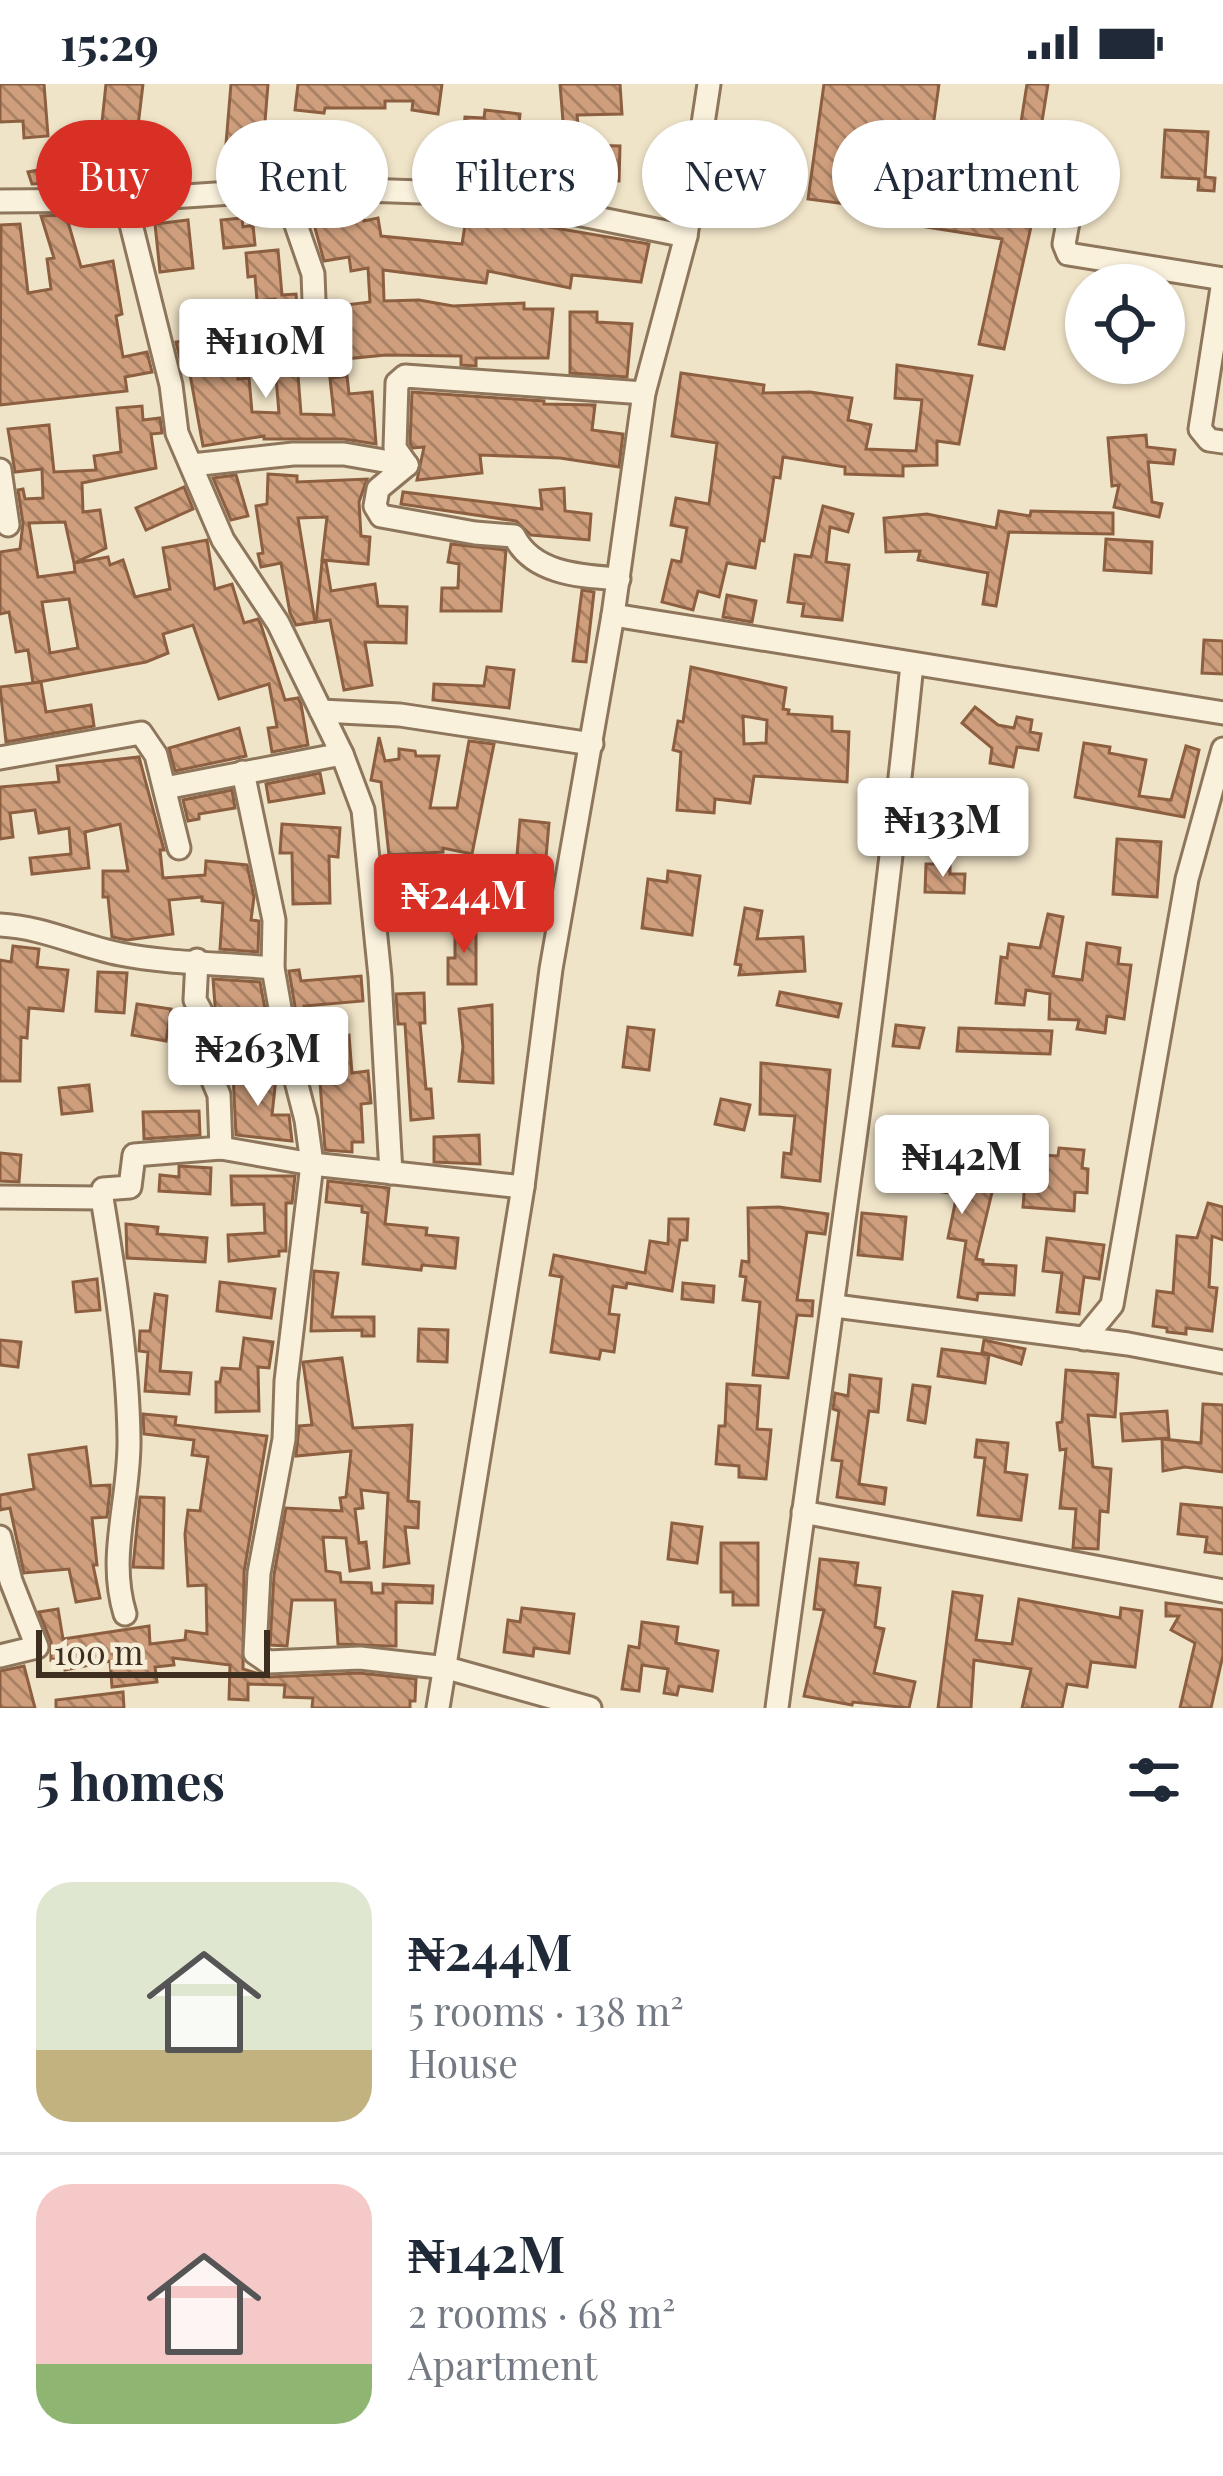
<!DOCTYPE html>
<meta charset="utf-8">
<style>
:root{--surface:#fff;--page:#f2f2f3;--text:#1f2937;--muted:#747a83;--line:#e0e1e3;--accent:#d93025}
body{margin:0;font-family:"Playfair Display",serif;background:var(--page);color:var(--text);height:100vh;display:flex;flex-direction:column;font-size:45px;white-space:nowrap}
*{box-sizing:border-box;margin:0}
p{font-size:39px;color:var(--muted)}
.icon{flex:none;width:66px;height:66px;fill:none;stroke:currentColor;stroke-width:2;stroke-linecap:round;stroke-linejoin:round}
.map{position:relative;height:1624px;overflow:hidden}
.sheet{display:flex;flex-direction:column;background:var(--surface);flex:1}
.sheet>*{flex:none}
.banner{position:absolute;left:36px;top:36px;width:1152px;height:108px;display:flex;gap:24px}
.buttons{position:absolute;left:1065px;top:180px;display:grid;gap:24px}
.buttons a{display:grid;place-items:center;width:120px;height:120px;border-radius:50%;background:var(--surface);box-shadow:0 3px 9px #0004;font-size:60px}
.scale{position:absolute;left:36px;bottom:30px;width:234px;box-sizing:border-box;padding-left:12px;border:6px solid #3d2e20;border-top:0;font-size:33px;line-height:42px;white-space:nowrap;color:#3d2e20;-webkit-text-stroke:9px #f7eed8;paint-order:stroke}
.price{position:absolute;translate:-50% -102px;padding:0 27px;border-radius:12px;background:#fff;color:#222;font-size:39px;line-height:78px;filter:drop-shadow(0 3px 6px #0008)}
.price::after{content:'';position:absolute;left:50%;top:72px;width:36px;height:27px;margin-left:-18px;background:inherit;clip-path:polygon(0 0,100% 0,50% 100%)}
.price.on{background:var(--accent);color:#fff}
ul{padding:0;list-style:none}
li{display:flex;align-items:center;gap:36px;height:300px;padding:0 36px}
li+li{border-top:3px solid var(--line)}
li span{display:grid;place-items:center;flex:none;width:336px;height:240px;border-radius:36px;color:#555}
li>.icon{margin-inline-start:auto}
span .icon{width:144px;height:144px;fill:#fffc;stroke-width:1}
li b{font-size:51px}
h2{display:flex;justify-content:space-between;align-items:center;height:144px;padding:0 36px;font-size:51px}
.tag{padding:0 42px;border-radius:54px;background:var(--surface);box-shadow:0 3px 9px #0004;font-size:42px;line-height:108px}
.tag.on{background:var(--accent);color:#fff}
.status{display:flex;justify-content:space-between;align-items:center;height:84px;padding:0 60px;background:var(--surface);direction:ltr}
.status svg{height:33px;fill:currentColor}
.map>svg:first-child{display:block}
</style>
<div class="status"><b>15:29</b><svg viewBox="0 0 49 12"><path d="M0 12V9h3v3zM5 12V6h3v6zM10 12V3h3v9zM15 12V0h3v12zM26 1h20v11H26zM47 4h2v5h-2z"/></svg></div>
<div class="map">
<svg width="1223" height="1624" viewBox="0 0 1223 1624">
<defs>
<pattern id="building-back-hatch" width="6" height="6" patternUnits="userSpaceOnUse" patternTransform="scale(3)"><rect width="6" height="6" fill="#cf9f7d"/><path d="M-1 5l2 2M0 0l6 6M5-1l2 2" fill="none" stroke="#a98266"/></pattern>
</defs>
<rect width="100%" height="100%" fill="#f0e4c8"/>
<g fill="url(#building-back-hatch)" stroke="#8d5f41" stroke-width="3" fill-rule="evenodd">
<path d="M0,0H44L48,52L24,54L23,37L0,38Z"/>
<path d="M106,0H143L138,42L102,38Z"/>
<path d="M231,0H268L263,63L226,60Z"/>
<path d="M298,0H442L438,30L412,26L413,17H385V24H325L324,29L295,26Z"/>
<path d="M560,0H620L622,30L577,31L580,61L620,62L619,97L556,94L557,61L565,62Z"/>
<path d="M824,0H939L923,114L1007,128L1027,0H1048L1029,119L1036,120L1004,265L979,260L1002,155L920,142L922,130L808,115Z"/>
<path d="M485,26L520,30L516,70L462,65L465,33L484,34Z"/>
<path d="M1165,46L1208,48L1205,93L1215,94L1214,107L1198,106L1199,95L1162,93Z"/>
<path d="M82,49V97L32,100L28,88L65,81L62,51Z"/>
<path d="M362,125L364,137L378,134L381,152L462,160L467,129L649,160L641,198L572,191L570,204L488,187L486,199L383,186L384,217L419,216L453,222L524,219V225H553L548,274H476V282L461,281V272L386,271L344,275L338,222L370,218L368,184L351,187L349,173L324,177L312,133Z"/>
<path d="M66,131L81,183L113,177L122,230L116,232L123,273L147,268L152,288L125,293L127,307L0,321L1,141L20,140L28,209L51,205L47,175L54,174L41,132Z"/>
<path d="M242,134L243,143L253,141L255,161L224,164L221,136Z"/>
<path d="M188,136L193,184L160,188L155,140Z"/>
<path d="M278,166L282,211L296,210L300,253L280,255L275,215L257,217L255,192L248,193L246,169Z"/>
<path d="M570,228H597V238L632,240L627,293L570,289Z"/>
<path d="M233,251L238,295L249,294L252,328L279,329L275,282L291,280L292,292L298,291L301,330L334,331L330,294L347,292L349,310L372,308L376,360L344,355H264V352L203,362L189,285L183,286L176,258Z"/>
<path d="M897,281L972,292L959,360L937,357V381L903,382V392L845,390V383L783,373L780,394L774,393L764,457L760,456L755,484L727,479L719,513L698,507L693,526L662,518L672,476L681,478L687,444L671,441L676,414L709,420L717,359L672,352L681,289L764,301L763,309L810,308L852,314L848,336L871,341L866,365L916,367L922,316L895,314Z"/>
<path d="M412,308L544,317V320L595,321L592,346L623,350L619,383L560,374L480,371L482,389L417,396L424,363L413,364L410,359Z"/>
<path d="M142,322L143,336L160,334L162,349L151,350L156,384L82,399L83,428L100,426L106,464L74,479L65,438L29,439L38,493L75,488L74,479L108,473L110,481L123,476L135,513L170,505L163,464L207,456L215,505L232,500L244,539L258,535L261,541L285,616L298,614L301,620L308,661L272,668L268,644L277,643L269,600L219,615L193,541L163,550L168,569L146,578L33,599L28,566L16,568L9,528L0,530V468L20,465L23,439L18,406L23,405L25,415L43,414L42,385L15,388L8,345L49,341L54,388L96,386L94,372L121,368L117,324ZM69,515L78,564L50,569L42,518Z"/>
<path d="M1146,351L1147,363L1175,366L1173,380L1148,378L1152,418L1162,420L1159,433L1114,423L1119,401L1112,402L1108,354Z"/>
<path d="M268,390L297,392V398L367,395L359,418L361,452L370,453L368,480L322,476L327,433L298,434L315,538L296,541L290,529L281,479L261,483L258,470L263,469L256,422L267,420Z"/>
<path d="M236,391L248,432L231,436L213,394Z"/>
<path d="M184,403L193,425L146,446L136,424Z"/>
<path d="M564,404L565,427L591,430L589,456L531,451L516,437L401,420L403,408L542,425L540,406Z"/>
<path d="M823,422L853,430L848,448L830,443L826,478L849,481L842,536L802,532L804,520L788,518L795,471L811,473Z"/>
<path d="M999,427L1030,432L1031,427L1113,429V450L1009,448L996,522L983,520L988,489L918,476L920,467L886,468L884,434L927,430L996,444Z"/>
<path d="M1106,455L1152,458L1151,489L1104,486Z"/>
<path d="M451,460L506,466L501,527H441L442,504H458L459,480L448,478Z"/>
<path d="M322,478H326L331,507L375,500L378,522L407,523L406,559L365,558L372,601L344,606L330,536L316,538Z"/>
<path d="M582,506L594,508L586,578L573,577Z"/>
<path d="M727,511L756,517L752,538L723,533Z"/>
<path d="M1204,556L1223,557V590L1202,589Z"/>
<path d="M487,583L514,586L509,624L433,616L434,600L484,602Z"/>
<path d="M691,583L786,604L783,625L789,626L788,630L832,633V647L849,648L847,698L754,692L750,719L715,715L714,729L677,726L681,668L673,666L678,637L683,638ZM743,632L767,636L766,659L744,660Z"/>
<path d="M41,598L46,628L91,621L94,642L6,658L0,603Z"/>
<path d="M975,623L998,641L1014,644L1017,633L1032,636L1030,648L1041,650L1038,666L1017,663L1013,683L990,679L992,664L962,639Z"/>
<path d="M239,644L246,672L175,687L169,664Z"/>
<path d="M379,653L385,677L399,675V665L415,667L416,672H439L430,724H457L469,657L494,660L472,770L443,764V768L389,771L381,698L371,696Z"/>
<path d="M1084,659L1110,663L1109,669L1146,676L1139,712L1171,716L1186,662L1199,666L1184,733L1075,713Z"/>
<path d="M139,673L164,766H160L163,794L205,791L206,777L247,781L254,813L251,836L259,837L258,868L220,865L223,819L202,817V813L169,816L173,850L127,856L112,853L108,813H103V787H128L120,740L85,748L89,784L32,790L30,774L71,770L69,744L39,749L35,726L10,729L13,753L0,755V703L59,698L57,682Z"/>
<path d="M320,689L324,709L269,718L266,700Z"/>
<path d="M232,706L235,724L199,730V735L188,737L183,716Z"/>
<path d="M520,736L549,739L545,785L516,783Z"/>
<path d="M282,740L340,744L338,773L329,772L330,819L293,820L292,769H280Z"/>
<path d="M1117,755L1161,758L1157,813L1113,810Z"/>
<path d="M926,780H950V790H965L964,809L925,808Z"/>
<path d="M668,787L700,792L692,851L642,844L648,795L667,798Z"/>
<path d="M745,824L762,827L757,855L803,853L805,887L739,891L741,881L735,880Z"/>
<path d="M1048,830L1063,833L1053,892L1082,896L1087,859L1120,864L1118,880L1131,881L1124,935L1107,932L1105,949L1077,945L1079,936L1049,935L1050,910L1026,906L1024,921L996,919L1001,873L1007,874L1009,860L1040,864Z"/>
<path d="M455,839H476V900H448V874H455Z"/>
<path d="M13,862L39,865L37,883L68,886L63,927L29,924L27,954L21,953L20,997H0V876L11,878Z"/>
<path d="M299,886L301,897L361,892L363,917L304,922L306,940H298L289,887Z"/>
<path d="M98,888L127,889L124,929L96,927Z"/>
<path d="M213,895L260,898L268,941L263,970L233,965L231,988H226L219,972Z"/>
<path d="M780,908L841,920L838,933L777,921Z"/>
<path d="M424,909L425,939H420L426,1005H431L433,1034L411,1036L405,940H398L396,910Z"/>
<path d="M137,920L171,925L166,957L132,951Z"/>
<path d="M492,921L493,999L459,997L463,963L459,925Z"/>
<path d="M896,941L924,944L919,964L893,962Z"/>
<path d="M628,943L654,946L649,986L623,983Z"/>
<path d="M959,944L1052,947L1050,970L957,967Z"/>
<path d="M349,951L352,989L368,987L371,1019L361,1020L363,1058H352V1068L325,1066L320,998L335,1000L338,982L315,978L313,954Z"/>
<path d="M761,979L830,986L820,1097L782,1093L784,1069L791,1070L795,1032L760,1030Z"/>
<path d="M233,990L276,994L272,1031H289L292,1057L236,1051Z"/>
<path d="M89,1001L92,1027L62,1030L59,1004Z"/>
<path d="M721,1015L750,1021L744,1046L715,1040Z"/>
<path d="M199,1027L200,1051L144,1055L143,1028Z"/>
<path d="M938,1050L952,1053L946,1093L994,1100L976,1175L983,1176V1180L1016,1182L1014,1211L978,1209L977,1216L958,1213L966,1157L948,1154L957,1110L907,1103L918,1054L937,1056Z"/>
<path d="M479,1051L480,1080L434,1078V1053Z"/>
<path d="M1059,1064L1084,1066L1082,1084L1088,1085L1087,1109L1075,1108L1074,1127L1023,1123L1027,1070L1058,1072Z"/>
<path d="M0,1069L21,1071L19,1098L0,1097Z"/>
<path d="M179,1082L211,1084L210,1110L159,1107L160,1091L179,1093Z"/>
<path d="M231,1092H295L292,1119H286V1167H279V1172L229,1177L228,1151L265,1149L264,1120L232,1121Z"/>
<path d="M328,1097L389,1104L385,1140L427,1144L426,1151L458,1154L455,1184L422,1181L421,1186L363,1180L368,1129L362,1128V1122L326,1118Z"/>
<path d="M1208,1119L1223,1123V1156L1212,1152L1209,1203L1217,1204L1212,1247L1186,1244V1250L1167,1248V1244L1153,1242L1157,1207L1173,1209L1177,1152L1197,1154Z"/>
<path d="M779,1123L828,1130L825,1150L807,1148L797,1216L813,1217L812,1232L797,1231L788,1294L753,1291L760,1218L743,1216L746,1193L740,1192L742,1177L749,1178L748,1124Z"/>
<path d="M862,1129L906,1133L902,1175L858,1171Z"/>
<path d="M669,1135H688L687,1156H680L672,1207L627,1199L626,1204L613,1202L609,1230L619,1231L614,1268L601,1266L599,1275L551,1268L562,1193L550,1191L554,1171L645,1189L650,1157L668,1160Z"/>
<path d="M126,1140L158,1143L157,1150L207,1154L205,1178L127,1174Z"/>
<path d="M1047,1154L1104,1161L1099,1195L1084,1193L1079,1230L1057,1228L1062,1189L1043,1187Z"/>
<path d="M314,1187L338,1189L332,1233H374V1252H362V1246L311,1247Z"/>
<path d="M97,1195L100,1226L76,1228L73,1198Z"/>
<path d="M220,1198L275,1205L271,1234L217,1227Z"/>
<path d="M683,1199L714,1202L713,1218L682,1215Z"/>
<path d="M155,1210L167,1212L160,1287L191,1289L189,1310L145,1307L148,1268L139,1267L140,1247H150Z"/>
<path d="M419,1245L448,1246L447,1278L418,1277Z"/>
<path d="M244,1254L273,1258L269,1284L258,1283L259,1327L216,1328V1298H220L222,1284L240,1285Z"/>
<path d="M0,1256L21,1258L18,1283L0,1281Z"/>
<path d="M984,1256L1025,1265L1021,1280L982,1268Z"/>
<path d="M942,1265L989,1271L985,1299L938,1292Z"/>
<path d="M342,1274L353,1344L412,1341L408,1417L419,1418L418,1444L405,1443L409,1479L384,1483L388,1409L361,1406L363,1424L355,1425L359,1459L366,1458L369,1484L350,1487L346,1454L323,1453L326,1487L340,1489L341,1498L371,1499L372,1509H383V1500L433,1502L432,1519L396,1518V1562H386L338,1560L335,1516H292L287,1562L270,1561L274,1491L286,1424L342,1427L340,1414L346,1413L351,1367L296,1372L299,1342L312,1341L303,1278Z"/>
<path d="M1066,1286L1118,1290L1115,1333L1088,1331L1093,1383L1111,1385L1108,1428L1100,1427L1098,1465L1073,1464L1076,1425L1060,1424L1066,1365L1060,1366L1057,1339L1062,1338Z"/>
<path d="M850,1291L881,1295L878,1328L869,1327L859,1400L886,1404L884,1420L837,1413L842,1377L832,1376L839,1327L833,1325L835,1309L848,1312Z"/>
<path d="M727,1300L760,1302L757,1345L771,1346L766,1395L739,1393V1382L716,1380L719,1342H725Z"/>
<path d="M913,1301L930,1303L925,1339L908,1336Z"/>
<path d="M1203,1320L1223,1321V1388L1185,1383L1163,1387L1162,1355L1201,1359Z"/>
<path d="M1167,1327L1169,1354L1123,1357L1121,1330Z"/>
<path d="M143,1330L176,1333L175,1341L267,1352L244,1488L243,1585L269,1593L359,1589L416,1595L415,1617H410V1624H312L313,1614L284,1613L285,1601L248,1600V1616L229,1615L230,1581L173,1574L174,1581L155,1583L157,1598L112,1603L110,1577L65,1586L63,1573L51,1576V1558L39,1528L58,1525L63,1555L149,1542L150,1560L185,1556L186,1547L207,1550L206,1501L188,1502L185,1450L188,1426L200,1427L208,1373L192,1371L194,1356L144,1350Z"/>
<path d="M977,1356L1008,1359L1005,1388L1027,1391L1021,1436L978,1431L985,1374L975,1373Z"/>
<path d="M86,1363L91,1402L110,1401V1406L107,1433L92,1434L97,1481H93L100,1514L76,1518L69,1485L24,1489L10,1424L0,1426V1411L34,1405L29,1371Z"/>
<path d="M140,1413L164,1414L163,1484L133,1483Z"/>
<path d="M1181,1420L1223,1424V1470L1205,1468L1207,1453L1178,1450Z"/>
<path d="M672,1439L702,1443L697,1479L668,1475Z"/>
<path d="M721,1459H758V1521H733V1508H721Z"/>
<path d="M820,1475L858,1479L855,1501L880,1504L875,1543L884,1545L874,1589L915,1598L909,1624L853,1618L852,1621L804,1612L824,1526L814,1525Z"/>
<path d="M953,1508L982,1512L976,1556L1012,1560L1019,1515L1120,1534L1121,1524L1142,1527L1135,1583L1091,1578L1087,1603L1067,1600L1062,1624H1022L1031,1585L974,1576L971,1624H938Z"/>
<path d="M1166,1519L1223,1526V1571L1211,1624H1180L1195,1559L1171,1546L1179,1532H1166Z"/>
<path d="M522,1524L574,1530L569,1569L534,1564L533,1572L504,1568L508,1536L520,1538Z"/>
<path d="M642,1538L678,1543L676,1559L718,1567L712,1607L679,1602L677,1611L664,1609L668,1585L642,1581L639,1607L622,1605L629,1562L639,1564Z"/>
<path d="M24,1582L35,1624H0V1587Z"/>
<path d="M123,1608L124,1624H56V1616Z"/>
</g>
<g fill="none" stroke-linecap="round" stroke-linejoin="round">
<defs>
<g id="minor">
<path d="M307,104L294,135L313,190L316,269"/>
<path d="M1074,106L1064,160L1068,170L1223,195"/>
<path d="M125,116L171,301L177,349L223,456L278,539L342,670L363,726L380,893L391,1089"/>
<path d="M0,117L125,116L307,104L477,110L686,152"/>
<path d="M1223,197L1200,345L1209,356L1223,358"/>
<path d="M192,381L293,370H344L407,381"/>
<path d="M407,381L395,364L397,299L405,292L644,309"/>
<path d="M407,381L378,405L375,422L381,432L475,449L514,452C533,490 580,492 619,495"/>
<path d="M0,386L8,441"/>
<path d="M613,531L1223,629"/>
<path d="M321,627L400,631L592,660"/>
<path d="M0,674L141,649L156,671L179,764"/>
<path d="M243,688L274,836L273,884L286,958L306,1036L312,1080L286,1297L284,1355L259,1489L255,1569L268,1578L360,1574L447,1584L590,1624"/>
<path d="M165,704L342,670"/>
<path d="M0,841C43,843 79,862 120,870C170,880 222,879 273,884"/>
<path d="M197,876L195,916L204,933V975L219,1011L221,1064"/>
<path d="M0,1113L102,1114L103,1105L130,1103L134,1071L221,1064L312,1080L523,1103"/>
<path d="M102,1114C115,1193 128,1276 129,1355C130,1415 107,1472 125,1530"/>
<path d="M835,1222L1128,1260L1223,1278"/>
<path d="M1084,1255L1112,1221L1187,795L1223,665"/>
<path d="M803,1428L1223,1507"/>
<path d="M0,1453L11,1497L37,1563L0,1572"/>
<path d="M438,1624L523,1103L551,885L613,531L644,309L686,152L709,0"/>
<path d="M777,1624C823,1276 877,929 912,580"/>
</g>
</defs>
<use href="#minor" stroke="#8d765c" stroke-width="27"/>
<use href="#minor" stroke="#faf1dc" stroke-width="21"/>
</g>
</svg>
<div class="buttons">
<a><svg class="icon" aria-label="locate" viewBox="0 0 24 24"><circle cx="12" cy="12" r="6"/><path d="M12 2v4M12 18v4M2 12h4M18 12h4"/></svg></a>
</div>
<div class="scale">100 m</div>
<b class="price" style="left:266px;top:317px">₦110M</b>
<b class="price" style="left:943px;top:796px">₦133M</b>
<b class="price on" style="left:464px;top:872px">₦244M</b>
<b class="price" style="left:258px;top:1025px">₦263M</b>
<b class="price" style="left:962px;top:1133px">₦142M</b>
<div class="banner">
<a class="tag on">Buy</a>
<a class="tag">Rent</a>
<a class="tag">Filters</a>
<a class="tag">New</a>
<a class="tag">Apartment</a>
</div>
</div>
<section class="sheet">
<h2>5 homes<svg class="icon" aria-label="filters" viewBox="0 0 24 24"><path d="M4 7h16M4 17h16"/><circle cx="9" cy="7" r="2"/><circle cx="15" cy="17" r="2"/></svg></h2>
<ul>
<li><span style="background:linear-gradient(#dfe7d0 70%,#c2b280 0)"><svg class="icon" aria-label="home" viewBox="0 0 24 24"><path d="M3 11l9-7 9 7M6 9v11h12V9"/></svg></span><div><b>₦244M</b><p>5 rooms · 138 m²</p><p>House</p></div></li>
<li><span style="background:linear-gradient(#f6c9c9 75%,#8fb573 0)"><svg class="icon" aria-label="home" viewBox="0 0 24 24"><path d="M3 11l9-7 9 7M6 9v11h12V9"/></svg></span><div><b>₦142M</b><p>2 rooms · 68 m²</p><p>Apartment</p></div></li>
</ul>
</section>
